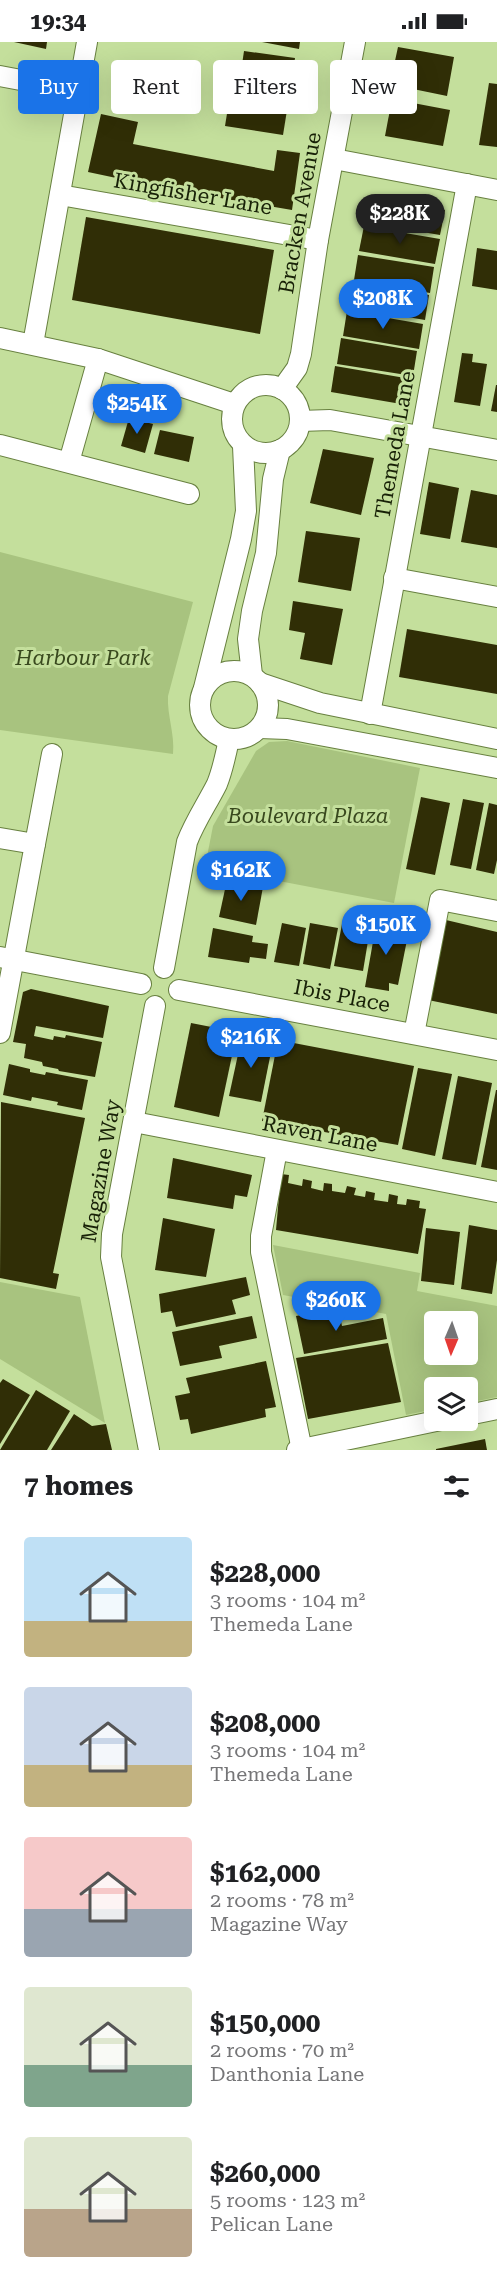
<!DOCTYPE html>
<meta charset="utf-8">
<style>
:root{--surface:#fff;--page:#f6f6f6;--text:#202124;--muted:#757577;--accent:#1a73e8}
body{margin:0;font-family:"Roboto Serif",serif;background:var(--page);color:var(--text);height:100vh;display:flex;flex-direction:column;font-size:22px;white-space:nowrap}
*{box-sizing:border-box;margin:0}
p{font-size:20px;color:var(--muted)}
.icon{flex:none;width:33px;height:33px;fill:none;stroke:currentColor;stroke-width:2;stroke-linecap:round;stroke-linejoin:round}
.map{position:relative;height:1408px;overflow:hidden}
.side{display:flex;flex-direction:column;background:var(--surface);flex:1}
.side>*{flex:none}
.hud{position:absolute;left:18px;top:18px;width:462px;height:54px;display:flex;gap:12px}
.needle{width:39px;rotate:182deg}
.tools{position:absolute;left:424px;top:1269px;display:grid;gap:12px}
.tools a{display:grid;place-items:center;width:54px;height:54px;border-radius:6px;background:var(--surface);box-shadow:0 6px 24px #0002;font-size:30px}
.price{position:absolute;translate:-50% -51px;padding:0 14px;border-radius:21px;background:var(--accent);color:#fff;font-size:20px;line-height:39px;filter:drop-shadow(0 2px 3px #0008)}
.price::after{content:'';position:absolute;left:50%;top:36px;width:18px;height:14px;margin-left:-9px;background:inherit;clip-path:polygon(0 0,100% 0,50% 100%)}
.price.selected{background:#222;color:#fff}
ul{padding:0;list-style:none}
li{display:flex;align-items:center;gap:18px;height:150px;padding:0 24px}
li span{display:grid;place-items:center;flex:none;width:168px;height:120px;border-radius:6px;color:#555}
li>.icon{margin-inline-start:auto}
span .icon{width:72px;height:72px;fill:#fffc;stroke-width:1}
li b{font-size:26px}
h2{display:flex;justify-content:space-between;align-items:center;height:72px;padding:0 24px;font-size:26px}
.tag{padding:0 21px;border-radius:6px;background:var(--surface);box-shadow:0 6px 24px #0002;font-size:21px;line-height:54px}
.tag.selected{background:var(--accent);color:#fff}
.status{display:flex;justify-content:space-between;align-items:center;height:42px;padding:0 30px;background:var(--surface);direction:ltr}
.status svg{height:16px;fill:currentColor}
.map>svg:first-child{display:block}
</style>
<div class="status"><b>19:34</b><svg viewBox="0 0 49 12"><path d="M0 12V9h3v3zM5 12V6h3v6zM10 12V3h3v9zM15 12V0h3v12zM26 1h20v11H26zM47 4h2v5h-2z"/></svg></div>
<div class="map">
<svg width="497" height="1408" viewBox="0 0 497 1408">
<rect width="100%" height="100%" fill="#c4df9c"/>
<g fill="#a8c37f" fill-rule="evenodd">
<path d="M0,510L193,560L168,654C167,674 175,692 173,712L0,688Z"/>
<path d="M287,699L420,726L394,861L205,825L213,784L256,709L269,700Z"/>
<path d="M273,1203L420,1231L417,1249L497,1264V1355L468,1361V1346H435V1367L406,1373L386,1272L283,1253ZM435,1280H468V1312H435Z"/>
<path d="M0,1240L80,1255L105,1381L0,1317Z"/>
</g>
<g fill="#302e06">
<path d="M14,0H47L46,7Z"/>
<path d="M262,0H300L299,7Z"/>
<path d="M398,5L454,15L447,54L413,47L416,32L393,28Z"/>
<path d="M244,9L295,16L290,50L239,43Z"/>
<path d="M489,41L497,42V105L479,103Z"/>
<path d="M230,53L288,62L283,93L225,84Z"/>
<path d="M392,57L450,68L443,104L385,94Z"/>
<path d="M101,72L138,80L133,102L274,129L277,108L300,111L292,168L173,148L88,130Z"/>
<path d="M369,155L445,168L440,193L364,180Z"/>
<path d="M86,175L274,208L260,292L72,258Z"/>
<path d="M364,184L440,197L435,222L359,209Z"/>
<path d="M477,206L497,209V248L472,244Z"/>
<path d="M358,213L434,225L430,251L354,238Z"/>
<path d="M353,240L429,253L425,278L349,265Z"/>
<path d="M347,269L423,282L419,307L343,294Z"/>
<path d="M341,296L417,309L413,334L337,322Z"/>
<path d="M462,311L473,312L472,320L487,322L480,364L454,360Z"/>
<path d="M335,324L411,337L407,363L331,350Z"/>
<path d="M496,343H497V370L491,369Z"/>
<path d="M129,376L153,382L145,411L121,404Z"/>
<path d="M160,388L194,395L189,420L154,412Z"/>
<path d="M323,407L374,416L361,473L310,461Z"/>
<path d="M429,440L459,446L450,497L420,492Z"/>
<path d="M471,448L497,453V506L461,500Z"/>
<path d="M306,489L360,496L351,549L298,540Z"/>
<path d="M293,559L343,567L332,623L300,617L305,591L289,588Z"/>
<path d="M407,587L497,603V652L399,635Z"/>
<path d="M421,755L450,761L435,833L406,827Z"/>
<path d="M463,757L484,761L471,827L450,823Z"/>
<path d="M489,761L497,763V818L494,832L476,828Z"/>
<path d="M227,838L263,845L256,883L219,875Z"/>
<path d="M377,877L402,882L400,891L408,893L398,943L389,941V949L365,945Z"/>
<path d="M446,878L497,890V972L428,958Z"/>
<path d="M282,881L306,886L299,924L274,920Z"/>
<path d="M310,881L338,886L330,927L303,922Z"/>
<path d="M342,882L370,887L363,929L334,924Z"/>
<path d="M213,886L253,894L252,900L268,902L266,917L250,915L249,921L208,915Z"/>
<path d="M31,947L109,964L103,996L36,984L34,994L53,998L54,994L65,996L66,993L102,1000L95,1035L59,1029L58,1027L43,1024L42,1020L24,1016L26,1002L13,1000L23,950Z"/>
<path d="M191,981L237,990L219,1075L174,1065Z"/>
<path d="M242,994L273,1000L261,1060L229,1054Z"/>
<path d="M278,998L414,1024L398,1103L262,1079Z"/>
<path d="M9,1022L30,1027V1030L45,1033L46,1030L88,1038L82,1068L57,1063L58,1060L32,1055L31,1059L3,1053Z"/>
<path d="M418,1026L452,1032L435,1114L402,1107Z"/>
<path d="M458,1034L492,1041L476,1123L442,1117Z"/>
<path d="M496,1048H497V1128L481,1125Z"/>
<path d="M1,1060L85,1076L53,1231L59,1232L56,1247L0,1236Z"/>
<path d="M173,1116L252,1133L247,1155L235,1153L233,1167L167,1156Z"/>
<path d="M281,1132L289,1133L288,1141L302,1144L303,1137L312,1139L311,1146L323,1149L324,1141L332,1142V1149L345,1151L347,1144L356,1146L354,1153L365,1155L366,1149L375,1151L374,1158L388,1160L389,1152L398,1154L397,1162L406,1163L407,1157L420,1159L419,1166L426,1167L418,1212L276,1188Z"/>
<path d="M163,1176L215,1187L206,1235L155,1228Z"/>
<path d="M469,1183L497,1188V1218L492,1252L461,1247Z"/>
<path d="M426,1186L460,1190L454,1243L421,1239Z"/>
<path d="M246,1235L250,1253L232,1258L236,1272L176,1285L172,1269L161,1271L159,1252Z"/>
<path d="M338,1266L342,1284L383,1276L387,1297L304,1312L296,1274Z"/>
<path d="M252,1274L257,1296L219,1304L222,1316L180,1324L172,1290Z"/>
<path d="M388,1301L401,1360L308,1377L296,1316Z"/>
<path d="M266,1319L276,1365L265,1367L266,1375L191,1392L188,1377L180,1378L175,1354L190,1351L186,1336Z"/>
<path d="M3,1337L30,1353L0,1402V1341Z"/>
<path d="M36,1348L70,1369L47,1408H0Z"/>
<path d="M74,1372L92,1384L106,1382L112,1408H51Z"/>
<path d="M485,1397L487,1408H436V1407Z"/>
</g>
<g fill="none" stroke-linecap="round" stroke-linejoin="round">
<defs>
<g id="minor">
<path d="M0,34L79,49"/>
<path d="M334,117L497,148"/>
<path d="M60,153L318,198"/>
<path d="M0,296L98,317L234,362"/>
<path d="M33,302L87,0"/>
<circle cx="266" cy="377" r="34"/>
<path d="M282,347L297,326L301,312L318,198L355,0"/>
<path d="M300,379L330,378L497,408"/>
<path d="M0,403L189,452"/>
<path d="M69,420L98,317"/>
<path d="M394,536L497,555"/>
<circle cx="234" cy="663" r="34"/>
<path d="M252,633L248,597L252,569L266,511L273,437L280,408"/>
<path d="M260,641L320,661L497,697"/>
<path d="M204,646L241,497L246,469L243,404"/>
<path d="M370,672L467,142"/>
<path d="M260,686L287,687L497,726"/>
<path d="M0,796L35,802L0,991"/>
<path d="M35,802L52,712"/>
<path d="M0,915L141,942"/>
<path d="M164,926L187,800C195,779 207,762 217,742C223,727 226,712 229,697"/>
<path d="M179,948L497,1008"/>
<path d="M414,992L440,858L497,869"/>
<path d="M134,1080L497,1150"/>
<path d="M277,1108L261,1194V1210L302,1408"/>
<path d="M468,1373L497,1367"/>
<path d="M149,1408L111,1215L112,1192L155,964"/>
<path d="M297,1408L441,1378"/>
</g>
</defs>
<use href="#minor" stroke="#688040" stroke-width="22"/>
<use href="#minor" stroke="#fff" stroke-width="20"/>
</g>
<g text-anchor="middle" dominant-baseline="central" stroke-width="6" stroke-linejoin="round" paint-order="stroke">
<g font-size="21" fill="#182107" stroke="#c4df9c">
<text transform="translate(193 152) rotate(10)">Kingfisher Lane</text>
<text transform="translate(300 171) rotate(-80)">Bracken Avenue</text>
<text transform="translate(395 403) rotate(-80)">Themeda Lane</text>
<text transform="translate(342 954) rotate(11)">Ibis Place</text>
<text transform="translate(320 1092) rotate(11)">Raven Lane</text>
<text transform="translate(101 1129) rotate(-80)">Magazine Way</text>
</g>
<g font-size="21" font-style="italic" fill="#39491e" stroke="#c4df9c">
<text x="83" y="616">Harbour Park</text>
<text x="308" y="774">Boulevard Plaza</text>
</g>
</g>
</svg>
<div class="tools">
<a><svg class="needle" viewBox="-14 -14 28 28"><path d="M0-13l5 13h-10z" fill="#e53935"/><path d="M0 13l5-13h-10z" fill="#757577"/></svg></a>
<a><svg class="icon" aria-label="layers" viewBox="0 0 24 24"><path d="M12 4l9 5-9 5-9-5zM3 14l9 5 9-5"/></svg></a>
</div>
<b class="price selected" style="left:400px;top:203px">$228K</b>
<b class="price" style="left:383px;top:288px">$208K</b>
<b class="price" style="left:137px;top:393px">$254K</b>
<b class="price" style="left:241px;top:860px">$162K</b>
<b class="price" style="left:386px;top:914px">$150K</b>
<b class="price" style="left:251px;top:1027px">$216K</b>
<b class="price" style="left:336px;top:1290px">$260K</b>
<div class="hud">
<a class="tag selected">Buy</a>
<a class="tag">Rent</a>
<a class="tag">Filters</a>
<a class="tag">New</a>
</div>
</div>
<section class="side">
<h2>7 homes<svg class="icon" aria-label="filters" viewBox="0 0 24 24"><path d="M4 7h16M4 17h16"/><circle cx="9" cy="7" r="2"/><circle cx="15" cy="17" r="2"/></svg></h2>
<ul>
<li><span style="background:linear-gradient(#bfe0f5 70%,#c2b280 0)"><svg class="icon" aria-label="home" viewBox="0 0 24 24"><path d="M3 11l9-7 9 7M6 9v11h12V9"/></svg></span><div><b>$228,000</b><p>3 rooms · 104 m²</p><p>Themeda Lane</p></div></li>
<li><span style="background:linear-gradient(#c9d6e8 65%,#c2b280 0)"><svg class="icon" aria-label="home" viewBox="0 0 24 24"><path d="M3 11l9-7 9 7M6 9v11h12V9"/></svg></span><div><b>$208,000</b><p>3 rooms · 104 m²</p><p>Themeda Lane</p></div></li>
<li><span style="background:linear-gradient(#f6c9c9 60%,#9aa5b1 0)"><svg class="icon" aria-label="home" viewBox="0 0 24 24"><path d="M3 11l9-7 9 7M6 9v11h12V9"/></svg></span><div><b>$162,000</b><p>2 rooms · 78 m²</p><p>Magazine Way</p></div></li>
<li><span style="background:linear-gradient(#dfe7d0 65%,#7fa58c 0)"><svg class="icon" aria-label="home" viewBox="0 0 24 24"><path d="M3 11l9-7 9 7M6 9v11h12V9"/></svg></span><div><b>$150,000</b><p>2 rooms · 70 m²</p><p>Danthonia Lane</p></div></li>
<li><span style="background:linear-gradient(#dfe7d0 60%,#b9a48a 0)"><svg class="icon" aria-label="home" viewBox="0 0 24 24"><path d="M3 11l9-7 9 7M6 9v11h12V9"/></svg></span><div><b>$260,000</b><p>5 rooms · 123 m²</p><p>Pelican Lane</p></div></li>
</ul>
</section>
